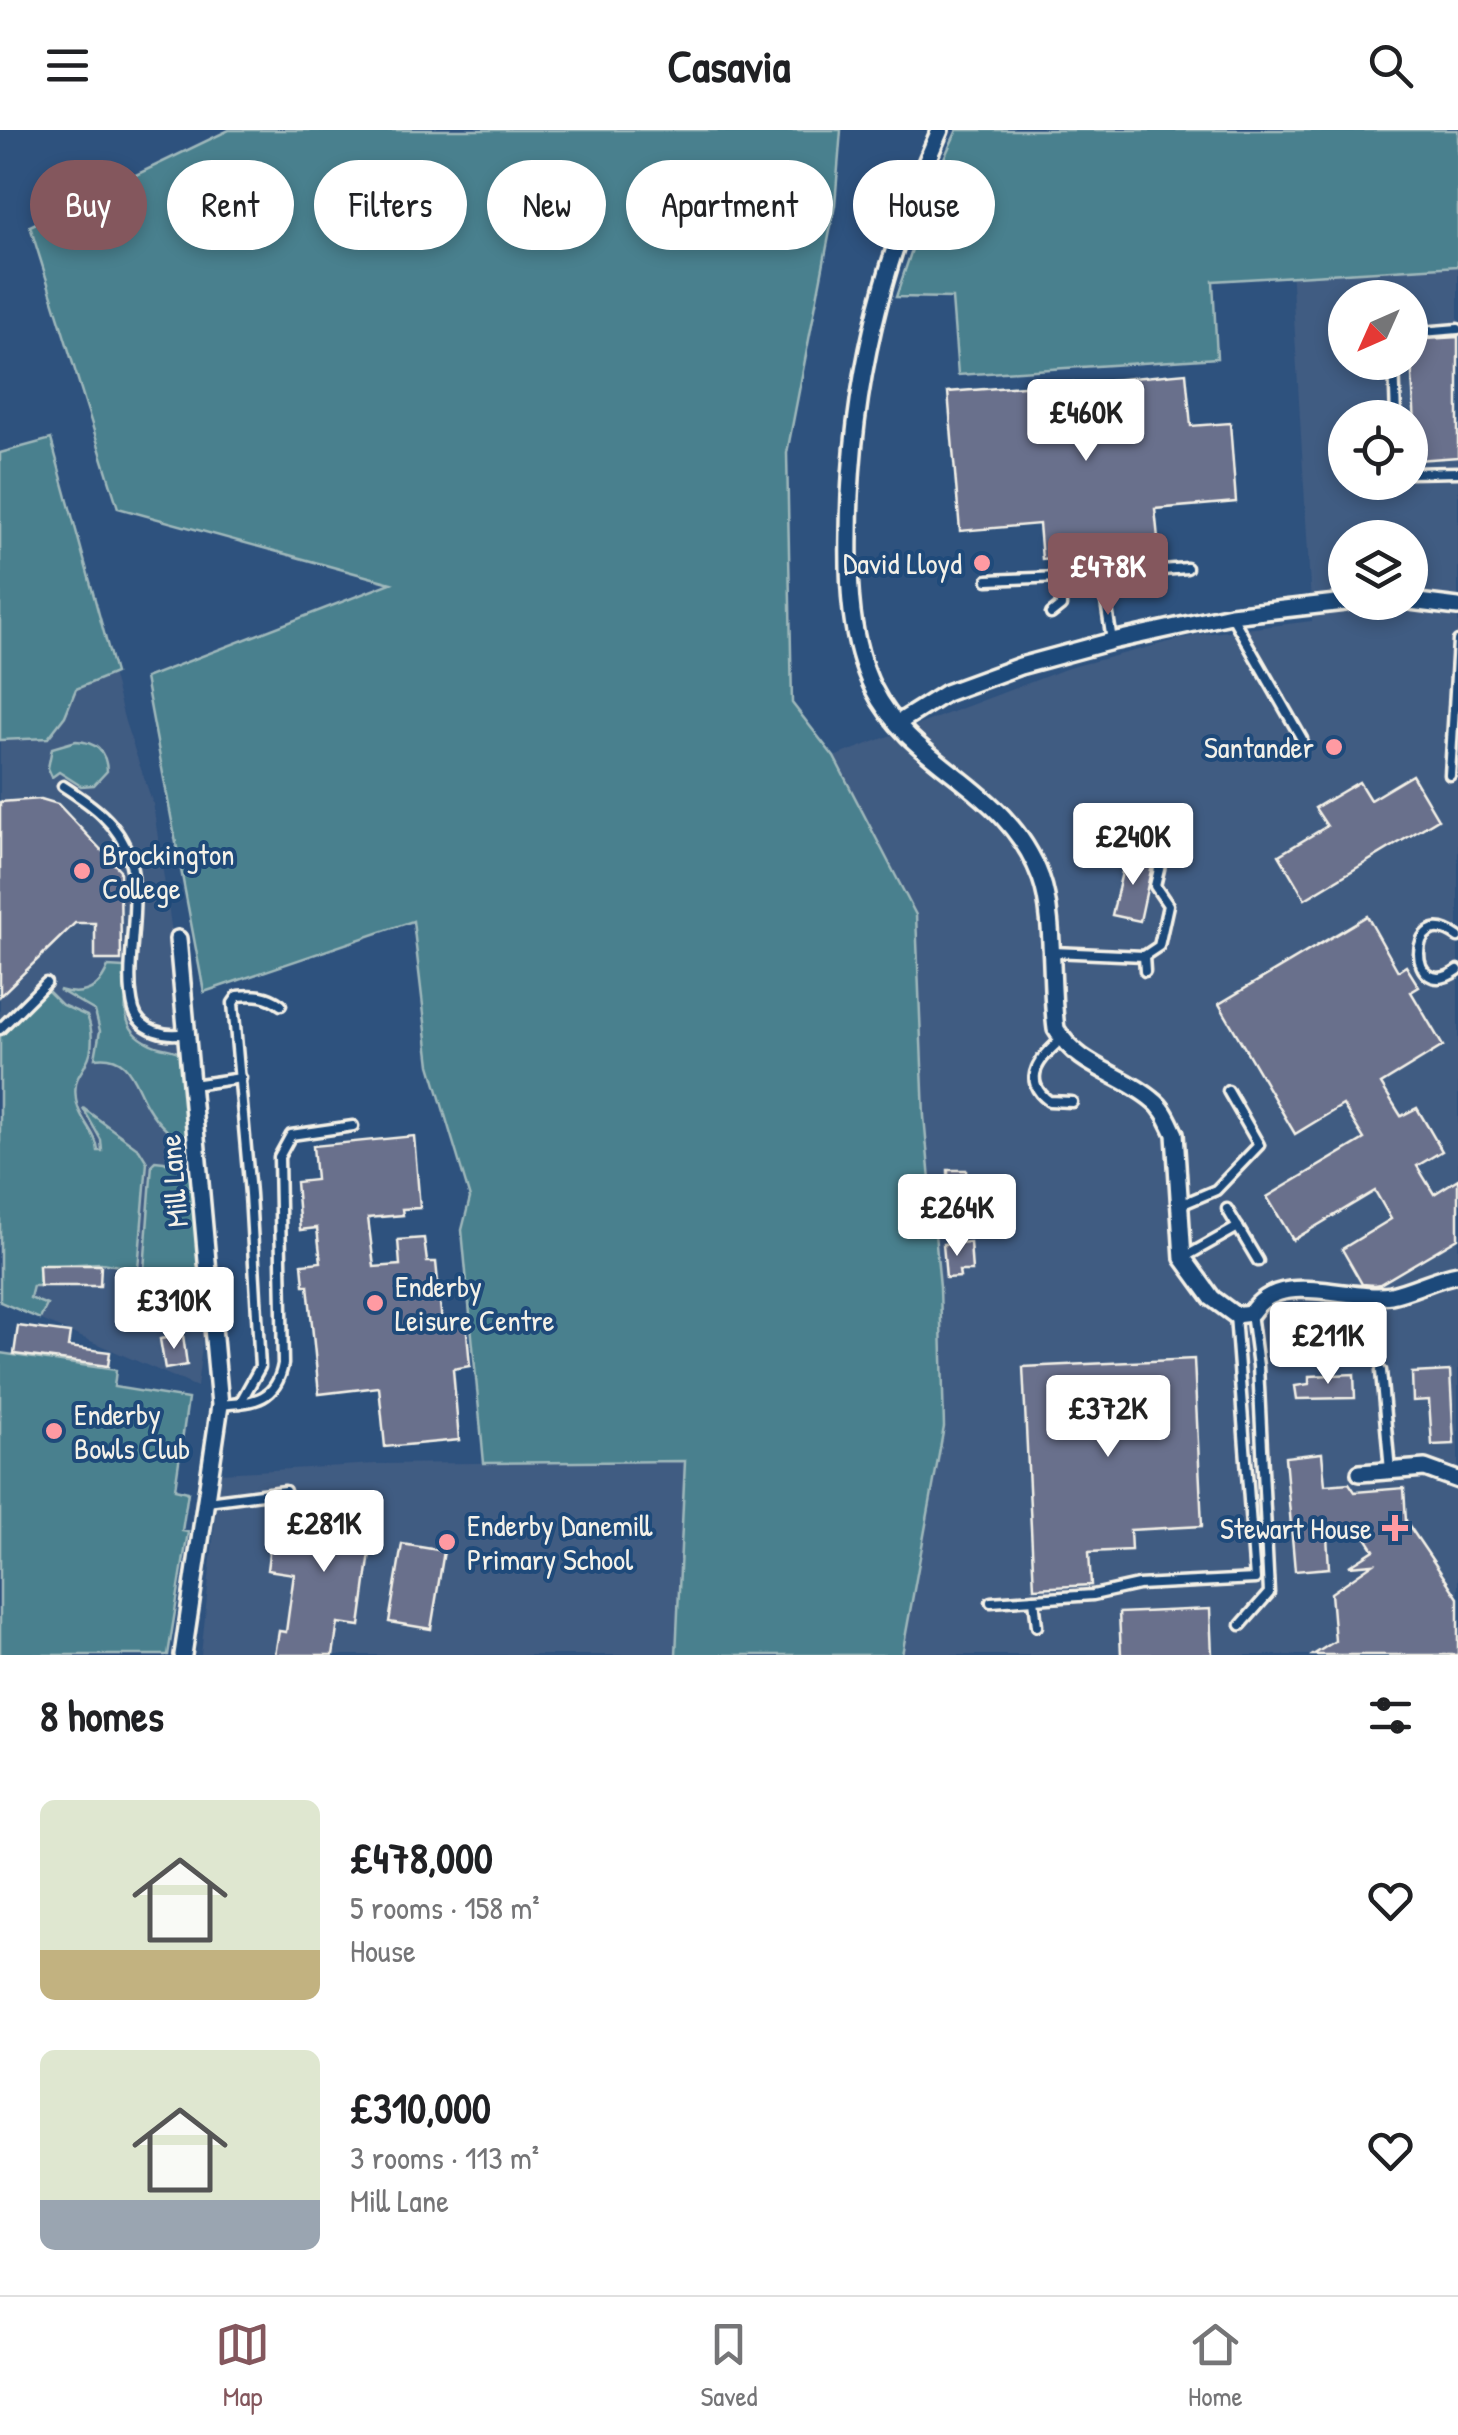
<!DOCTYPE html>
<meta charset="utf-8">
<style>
:root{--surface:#fff;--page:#f6f6f6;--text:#202124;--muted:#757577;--line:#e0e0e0;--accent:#84575d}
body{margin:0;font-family:"Patrick Hand",sans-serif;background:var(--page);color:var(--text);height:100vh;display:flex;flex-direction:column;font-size:38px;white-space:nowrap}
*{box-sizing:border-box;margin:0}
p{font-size:32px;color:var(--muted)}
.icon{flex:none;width:55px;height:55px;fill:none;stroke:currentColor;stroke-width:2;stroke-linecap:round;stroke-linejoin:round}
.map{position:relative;height:1525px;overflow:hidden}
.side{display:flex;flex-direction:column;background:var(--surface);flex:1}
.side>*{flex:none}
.hud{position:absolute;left:30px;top:30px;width:1400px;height:90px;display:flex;gap:20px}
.needle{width:65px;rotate:225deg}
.controls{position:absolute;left:1328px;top:150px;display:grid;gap:20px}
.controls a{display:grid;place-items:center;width:100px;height:100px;border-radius:50%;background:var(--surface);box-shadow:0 5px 15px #0003;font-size:50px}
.price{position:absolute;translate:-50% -85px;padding:0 22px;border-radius:10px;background:#fff;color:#222;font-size:32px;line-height:65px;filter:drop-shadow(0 2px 5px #0008)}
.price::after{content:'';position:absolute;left:50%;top:60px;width:30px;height:22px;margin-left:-15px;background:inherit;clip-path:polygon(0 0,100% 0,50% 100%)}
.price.current{background:var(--accent);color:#fff}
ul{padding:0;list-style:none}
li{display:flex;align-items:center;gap:30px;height:250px;padding:0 40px}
li span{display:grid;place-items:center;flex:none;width:280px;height:200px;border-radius:15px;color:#555}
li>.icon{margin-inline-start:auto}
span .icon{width:120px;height:120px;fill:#fffc;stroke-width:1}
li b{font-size:42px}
h2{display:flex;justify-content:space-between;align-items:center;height:120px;padding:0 40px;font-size:42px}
.tag{padding:0 35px;border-radius:45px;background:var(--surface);box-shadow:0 5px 15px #0003;font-size:35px;line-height:90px}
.tag.current{background:var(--accent);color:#fff}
header{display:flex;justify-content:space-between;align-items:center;height:130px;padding:0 40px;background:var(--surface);font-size:45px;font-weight:700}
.menu{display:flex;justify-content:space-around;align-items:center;height:140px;border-top:2px solid var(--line);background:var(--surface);font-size:28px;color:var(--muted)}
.menu a{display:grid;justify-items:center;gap:5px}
.menu .current{color:var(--accent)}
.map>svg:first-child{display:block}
</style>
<header><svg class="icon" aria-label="menu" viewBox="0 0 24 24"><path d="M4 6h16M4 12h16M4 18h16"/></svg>Casavia<svg class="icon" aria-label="search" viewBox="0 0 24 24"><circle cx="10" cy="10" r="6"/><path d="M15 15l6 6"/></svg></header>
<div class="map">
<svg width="1458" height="1525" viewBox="0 0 1458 1525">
<rect width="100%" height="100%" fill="#2e527e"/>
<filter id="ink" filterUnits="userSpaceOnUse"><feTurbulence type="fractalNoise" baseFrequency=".01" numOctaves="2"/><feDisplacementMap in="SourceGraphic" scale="20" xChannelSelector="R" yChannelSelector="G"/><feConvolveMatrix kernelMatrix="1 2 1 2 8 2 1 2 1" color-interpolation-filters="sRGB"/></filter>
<g filter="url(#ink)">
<g fill="#405b82" fill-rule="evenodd">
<path d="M1458,129V1525H902L944,1297L940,1157L924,986L916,786L834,627L1068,538L1196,505L1312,491L1291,137ZM1345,168H1410V232H1345ZM1345,288H1410V352H1345ZM1345,408H1410V472H1345Z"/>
<path d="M51,309L125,592L153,674L173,809L198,1046L204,1199L197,1257L0,1172V323Z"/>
<path d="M685,1331L676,1525H201L220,1343L375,1334Z"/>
</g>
<g fill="#4a808e" stroke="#9fb8bb" stroke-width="2.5">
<path d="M229,0H841L835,75L787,323L792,573L834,627L916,785L924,986L940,1157L944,1297L902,1525H676L685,1331L484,1333L462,1100L470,1068L430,935L413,791L204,862L145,548L391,453L118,378L30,96Z"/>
<path d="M957,0H1458V136L1213,151L1217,228L958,245L952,168L896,167L939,39Z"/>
<path d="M51,309L115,543L76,559L65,586L48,608L0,610V323Z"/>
<path d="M76,611C96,612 106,621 107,641L94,655L81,656L59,642L52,647L48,638L52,618Z"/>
<path d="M108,837L124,838L132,845C123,872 119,900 151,914C161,919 172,918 182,924L194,1018C175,1009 158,995 147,976C133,952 130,923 95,928L100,901L95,881L59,860C82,867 99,861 108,837Z"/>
<path d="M47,860L62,875L87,886C93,900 94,919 86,933C83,941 77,945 76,954C71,986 97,999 98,1021H102L101,1010L83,978L139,1019L147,1032L138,1139L101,1133L39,1136L40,1156H33L30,1168L47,1175L40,1189L0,1172V905Z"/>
<path d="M155,1031L164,1032L198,1046L204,1195L182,1192L176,1145L144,1140L152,1034Z"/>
<path d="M0,1223L116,1240L114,1257L188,1269L175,1359L188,1362L182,1401L188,1402L168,1525H0Z"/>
</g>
<g fill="#69708c" stroke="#f4f1e8" stroke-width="2.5">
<path d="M1458,207V327L1417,330L1410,210Z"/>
<path d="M1186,243L1191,296L1230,293L1236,372L1155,379L1159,418L1113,422L1114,436L1089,438L1087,425L1042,429L1039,394L960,401L948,262L1073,252L1075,279L1114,276L1111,250Z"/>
<path d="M1412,645L1438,689L1305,769L1279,725L1327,696L1315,678L1359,652L1370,670Z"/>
<path d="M41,669L58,674L120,740L121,830H95V793H75L0,866V672Z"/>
<path d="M1126,725L1153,731L1140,791L1112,785Z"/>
<path d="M1367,786L1398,841L1406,836L1419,857L1411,862L1443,916L1381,954L1401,986L1417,978L1442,1021L1417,1036L1434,1064L1458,1049V1108L1380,1154L1374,1155L1362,1154L1342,1119L1391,1089L1375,1061L1293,1110L1267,1067L1364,1009L1343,975L1295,1004L1219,874Z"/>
<path d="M414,1006L420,1078L402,1079L403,1085L368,1088L374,1137L400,1135L398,1110L424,1108L427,1132H436L442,1193L466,1191L470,1236L453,1239L459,1310L385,1317L379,1257L319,1264L308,1155H304L302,1134L321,1132L317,1098L300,1100L296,1052L316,1050L313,1016Z"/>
<path d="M948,1040H966L968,1088H949Z"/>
<path d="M970,1112L972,1141H959L960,1147L946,1148L943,1114Z"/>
<path d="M39,1135H101L100,1156H40Z"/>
<path d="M18,1196L70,1203L68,1217L110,1222L108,1236L14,1224Z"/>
<path d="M183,1205L187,1235L165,1239L160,1209Z"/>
<path d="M1194,1229L1202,1396L1130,1400L1131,1420L1089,1422L1091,1455L1034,1458L1023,1237Z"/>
<path d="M1450,1241L1454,1314L1432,1315L1429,1270L1413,1271L1412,1243Z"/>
<path d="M1354,1244L1355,1268L1297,1269L1295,1256L1309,1254V1246Z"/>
<path d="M1322,1323L1325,1355L1349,1353L1355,1362L1404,1358L1406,1391L1458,1468V1525H1313L1335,1511L1331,1463L1373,1434L1349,1436L1374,1420L1363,1403L1327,1406L1329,1438L1295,1441L1285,1327Z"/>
<path d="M309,1369L376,1378L360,1496L338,1493L333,1525H275L279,1501L286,1502L294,1444L267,1440L271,1408L283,1410L285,1397L305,1400Z"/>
<path d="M402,1414L444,1421L431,1499L389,1492Z"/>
<path d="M1210,1479L1212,1525H1121L1119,1483Z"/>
</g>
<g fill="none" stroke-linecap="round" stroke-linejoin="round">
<defs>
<g id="service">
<path d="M1410,203L1458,199"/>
<path d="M1394,232L1396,288"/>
<path d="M1410,343L1458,342"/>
<path d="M1102,445L1187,438"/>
<path d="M1060,447L1102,445L1112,511"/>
<path d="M988,450L1060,447L1061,476L1051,484"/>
<path d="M1231,485L1302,609"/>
<path d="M1450,645L1458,511"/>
<path d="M63,656C91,674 119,693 129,727C144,775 122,836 134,880C140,901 167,907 185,903"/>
<path d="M1458,807C1406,769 1406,877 1458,840"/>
<path d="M1053,822L1144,826"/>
<path d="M1145,841L1144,826L1159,816L1168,775L1155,756L1165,714"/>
<path d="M0,899L46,853"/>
<path d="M1062,909C1042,926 1019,949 1049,971L1072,972"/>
<path d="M192,955L241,948"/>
<path d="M1178,1076L1216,1060L1259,1015L1228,961"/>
<path d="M1227,1079L1258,1131"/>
<path d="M1183,1128L1238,1097"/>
<path d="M1381,1241L1390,1341"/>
<path d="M240,1273L260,1237L250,1064L233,873L238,866C255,864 268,865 281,875"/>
<path d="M220,1275C253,1272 276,1272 283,1234L279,1027L291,1005L353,996"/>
<path d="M207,1371L285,1361L283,1388"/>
<path d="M1034,1469L1037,1496"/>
<path d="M991,1472L1093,1465L1138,1455L1255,1449L1235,1185"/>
<path d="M1241,1495L1269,1463L1258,1236L1251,1183"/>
</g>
<g id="minor">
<path d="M940,0C882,132 850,258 849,403C848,454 850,511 873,558C913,639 1007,655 1041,748C1055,786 1050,856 1056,899C1078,937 1121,943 1153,970C1164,978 1169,992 1175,1004L1183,1128L1212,1168L1235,1185L1251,1183C1280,1138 1347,1172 1391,1165C1414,1160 1435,1148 1458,1144"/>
<path d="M1410,471L1458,477"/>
<path d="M898,593L946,563L1020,536L1112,511L1231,485L1345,472"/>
<path d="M178,809L220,1275L183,1525"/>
<path d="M1360,1343L1425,1338L1458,1350"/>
</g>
</defs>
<use href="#service" stroke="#f4f1e8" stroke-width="15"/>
<use href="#minor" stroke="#f4f1e8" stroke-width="22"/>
<use href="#service" stroke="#1f4a7a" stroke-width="8"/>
<use href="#minor" stroke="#1f4a7a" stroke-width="15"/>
</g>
</g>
<g fill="#ff9aa2" stroke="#1f4a7a" stroke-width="4">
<circle cx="982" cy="433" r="10"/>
<circle cx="1334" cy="617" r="10"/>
<circle cx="82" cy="741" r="10"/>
<circle cx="375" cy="1173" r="10"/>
<circle cx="54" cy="1301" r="10"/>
<path d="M1390 1383h10v10h10v10h-10v10h-10v-10h-10v-10h10z"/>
<circle cx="447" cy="1412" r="10"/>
</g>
<g text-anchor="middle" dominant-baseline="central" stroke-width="8" stroke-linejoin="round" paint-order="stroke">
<g font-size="30" fill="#f4f1e8" stroke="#1f4a7a" text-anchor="start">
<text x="962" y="433" text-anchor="end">David Lloyd</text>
<text x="1314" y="617" text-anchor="end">Santander</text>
<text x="102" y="724">Brockington<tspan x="102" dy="34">College</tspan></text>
<text x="395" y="1156">Enderby<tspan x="395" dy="34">Leisure Centre</tspan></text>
<text x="74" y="1284">Enderby<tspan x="74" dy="34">Bowls Club</tspan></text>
<text x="467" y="1395">Enderby Danemill<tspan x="467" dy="34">Primary School</tspan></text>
<text x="1372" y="1398" text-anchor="end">Stewart House</text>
</g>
<g font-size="30" fill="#f4f1e8" stroke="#1f4a7a">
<text transform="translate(173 1051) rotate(-95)">Mill Lane</text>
</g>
</g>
</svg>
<div class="controls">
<a><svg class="needle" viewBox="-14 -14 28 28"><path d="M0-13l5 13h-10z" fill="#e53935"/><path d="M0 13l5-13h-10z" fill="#757577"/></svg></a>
<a><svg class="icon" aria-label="locate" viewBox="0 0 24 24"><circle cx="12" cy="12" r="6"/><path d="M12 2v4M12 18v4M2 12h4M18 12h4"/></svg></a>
<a><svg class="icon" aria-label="layers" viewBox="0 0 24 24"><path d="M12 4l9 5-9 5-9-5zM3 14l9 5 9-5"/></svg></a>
</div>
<b class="price" style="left:1086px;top:334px">£460K</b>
<b class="price current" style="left:1108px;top:488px">£478K</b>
<b class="price" style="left:1133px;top:758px">£240K</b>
<b class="price" style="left:957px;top:1129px">£264K</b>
<b class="price" style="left:174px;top:1222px">£310K</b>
<b class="price" style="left:1328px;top:1257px">£211K</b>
<b class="price" style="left:1108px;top:1330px">£372K</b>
<b class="price" style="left:324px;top:1445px">£281K</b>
<div class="hud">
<a class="tag current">Buy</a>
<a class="tag">Rent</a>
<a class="tag">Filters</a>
<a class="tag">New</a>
<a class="tag">Apartment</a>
<a class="tag">House</a>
</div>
</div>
<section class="side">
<h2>8 homes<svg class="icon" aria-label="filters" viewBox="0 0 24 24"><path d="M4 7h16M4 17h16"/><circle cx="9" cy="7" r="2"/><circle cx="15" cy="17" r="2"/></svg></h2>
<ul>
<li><span style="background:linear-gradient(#dfe7d0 75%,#c2b280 0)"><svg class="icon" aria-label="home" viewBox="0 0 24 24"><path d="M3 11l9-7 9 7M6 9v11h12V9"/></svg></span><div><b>£478,000</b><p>5 rooms · 158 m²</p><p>House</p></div><svg class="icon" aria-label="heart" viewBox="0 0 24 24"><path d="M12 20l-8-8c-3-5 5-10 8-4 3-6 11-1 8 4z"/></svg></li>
<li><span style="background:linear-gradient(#dfe7d0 75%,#9aa5b1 0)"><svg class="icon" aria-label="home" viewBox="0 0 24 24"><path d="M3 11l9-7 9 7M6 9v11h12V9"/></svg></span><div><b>£310,000</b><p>3 rooms · 113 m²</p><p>Mill Lane</p></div><svg class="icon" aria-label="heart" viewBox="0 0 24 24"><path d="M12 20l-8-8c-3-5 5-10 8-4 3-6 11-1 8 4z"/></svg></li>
</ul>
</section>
<nav class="menu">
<a class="current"><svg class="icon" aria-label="map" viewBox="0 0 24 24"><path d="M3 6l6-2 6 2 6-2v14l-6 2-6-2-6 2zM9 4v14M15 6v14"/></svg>Map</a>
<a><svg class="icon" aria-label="saved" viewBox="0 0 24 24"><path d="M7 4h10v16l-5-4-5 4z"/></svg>Saved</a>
<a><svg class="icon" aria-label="home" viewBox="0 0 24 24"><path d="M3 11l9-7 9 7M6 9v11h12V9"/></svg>Home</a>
</nav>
